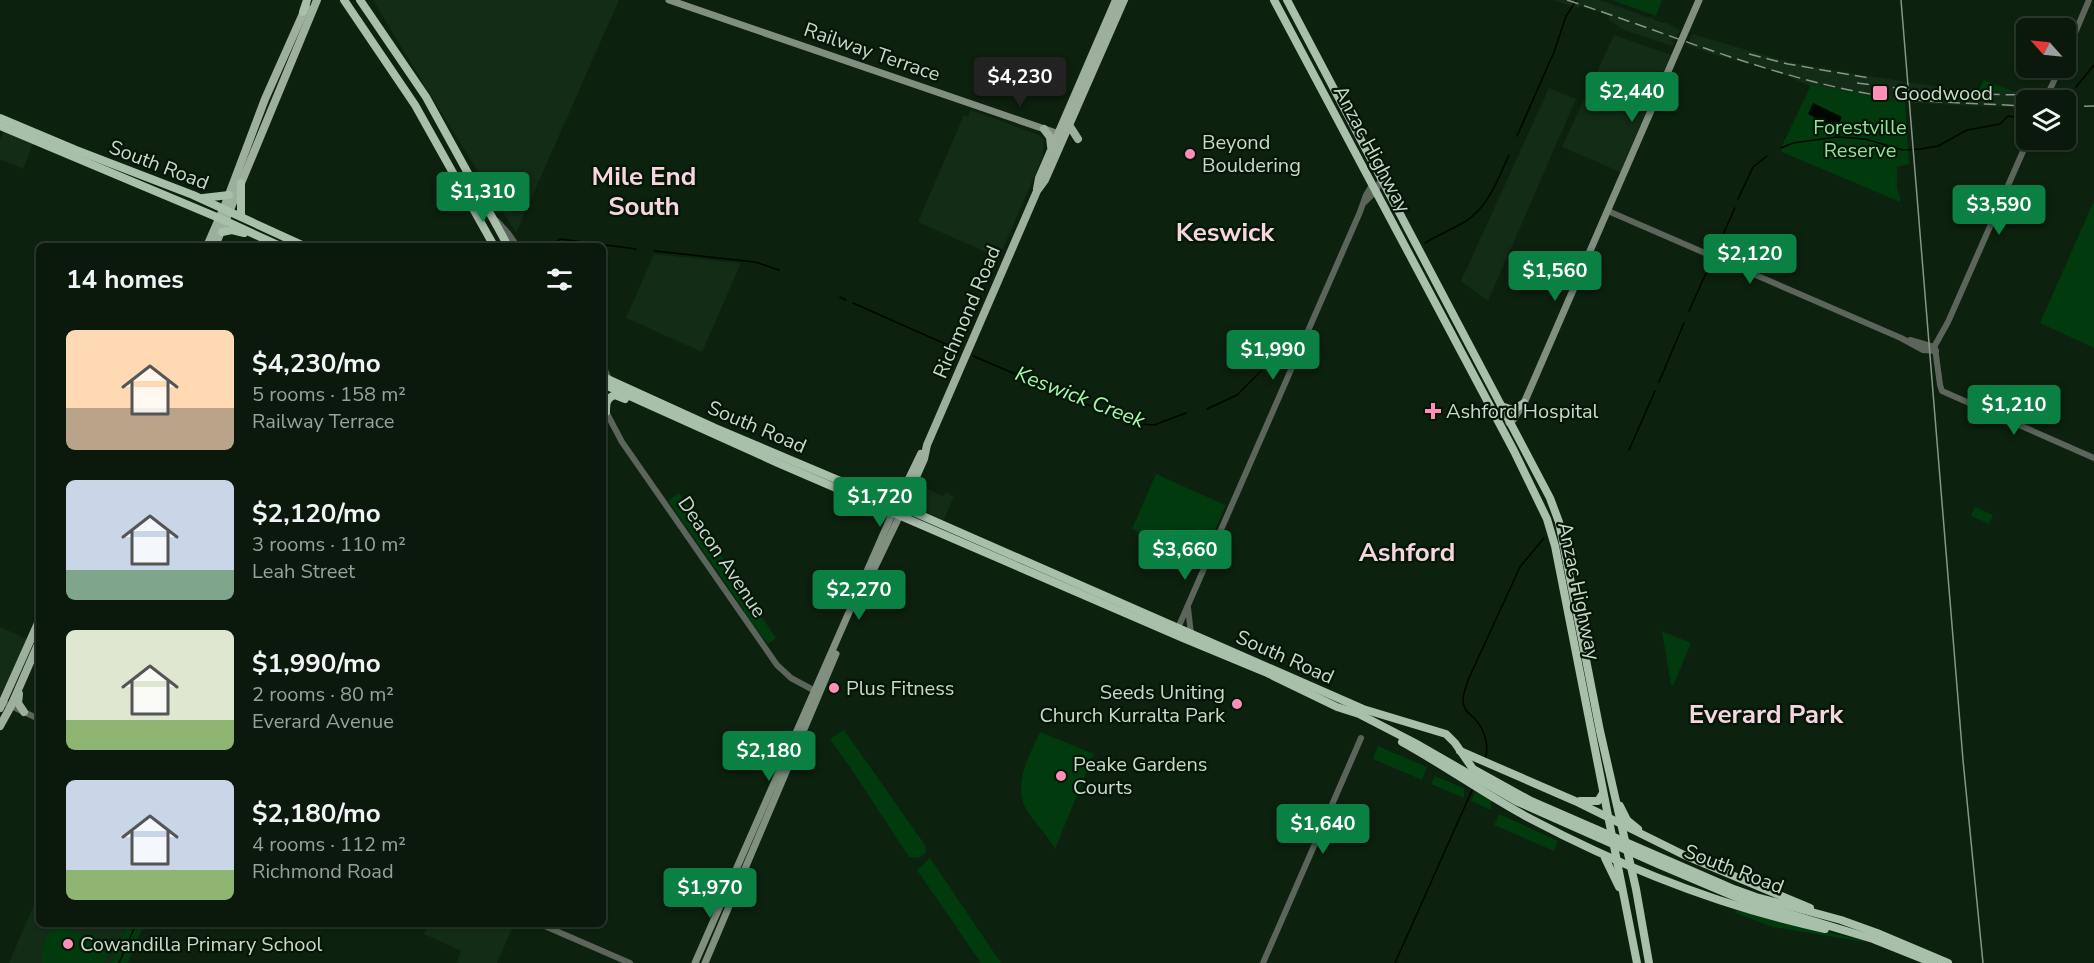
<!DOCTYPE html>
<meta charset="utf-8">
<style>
:root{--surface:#0a190b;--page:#132214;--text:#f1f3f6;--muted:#99a09d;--line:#2a382c;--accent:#0b8043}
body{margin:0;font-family:"Nunito Sans",sans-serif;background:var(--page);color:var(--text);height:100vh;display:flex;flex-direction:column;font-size:22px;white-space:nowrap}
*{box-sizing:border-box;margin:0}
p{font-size:20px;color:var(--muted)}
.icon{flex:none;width:33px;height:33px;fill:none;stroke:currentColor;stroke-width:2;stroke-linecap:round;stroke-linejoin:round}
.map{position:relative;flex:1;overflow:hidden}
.drawer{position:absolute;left:36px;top:243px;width:570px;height:684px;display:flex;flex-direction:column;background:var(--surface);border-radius:9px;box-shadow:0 2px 4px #0004,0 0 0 2px var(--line)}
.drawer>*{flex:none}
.needle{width:39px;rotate:297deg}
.fabs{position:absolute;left:2016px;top:18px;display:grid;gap:12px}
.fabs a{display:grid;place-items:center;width:60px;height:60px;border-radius:9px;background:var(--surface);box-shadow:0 2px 4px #0004,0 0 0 2px var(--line);font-size:30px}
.price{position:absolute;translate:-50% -51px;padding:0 14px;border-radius:6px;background:var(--accent);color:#fff;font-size:20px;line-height:39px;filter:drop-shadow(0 2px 3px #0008)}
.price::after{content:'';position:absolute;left:50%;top:36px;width:18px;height:14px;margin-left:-9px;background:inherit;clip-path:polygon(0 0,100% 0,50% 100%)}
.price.selected{background:#222;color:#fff}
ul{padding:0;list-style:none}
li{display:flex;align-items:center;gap:18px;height:150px;padding:0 30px}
li span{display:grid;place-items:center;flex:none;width:168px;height:120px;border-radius:9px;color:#555}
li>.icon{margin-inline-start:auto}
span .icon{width:72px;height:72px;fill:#fffc;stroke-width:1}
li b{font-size:26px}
h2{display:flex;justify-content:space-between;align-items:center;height:72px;padding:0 30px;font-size:26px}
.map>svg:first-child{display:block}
</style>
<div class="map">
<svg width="2094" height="963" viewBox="0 0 2094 963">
<rect width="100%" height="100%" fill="#0d210f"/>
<g fill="#132c16">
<path d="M373,0H619L516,233L425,86Z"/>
<path d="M1553,0H1600L1649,18H1654V20L1664,23L1665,22L1680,30L1675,40H1672L1671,41L1674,43L1672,46L1624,30L1609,20V16L1595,11L1594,13L1592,10L1580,6L1579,8L1574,7Z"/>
<path d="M1692,34L1789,62L1856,74L1948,88L1979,89V91L2045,92V94L2043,100H2026V108L1913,103L1873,97L1810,86L1775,71L1712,54L1688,45Z"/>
<path d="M1614,35L1671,55L1620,172L1562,147Z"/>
<path d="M1549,88L1576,99L1488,301L1461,281Z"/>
<path d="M971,110L1039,135L1044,140L1043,156L999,258L918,222L964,115L968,117Z"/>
<path d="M4,131L33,144L23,169L0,159V140Z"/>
<path d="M654,254L741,263L702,352L626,318Z"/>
<path d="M918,485L943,496L946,492L954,496L943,522L915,510L912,506Z"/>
<path d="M0,627L29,640L2,699L0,698Z"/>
<path d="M39,893V924H128L111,963H9Z"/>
<path d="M429,924H514L497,963H460L457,962L461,951L424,934Z"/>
</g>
<g fill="#003a0d">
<path d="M1612,0H1662L1656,16Z"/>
<path d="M1983,80L2012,91H2042L2041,92L1979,91Z"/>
<path d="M1811,85L1905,102L1909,164L1897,167V187L1900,197V202L1782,152L1781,148Z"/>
<path d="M2093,203L2094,204V348L2040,323Z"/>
<path d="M1156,474L1225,505V507L1203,558L1200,559L1132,529Z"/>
<path d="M679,493L776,638L768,644L744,614V610L668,501Z"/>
<path d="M1975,507L1993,515L1989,524L1971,516Z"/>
<path d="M1662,631L1691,643L1673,686L1671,685Z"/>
<path d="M844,730L925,845L926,853L918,858L909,857L852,770L830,739Z"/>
<path d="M1040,732L1094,754L1055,849C1047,834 1033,822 1025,807C1013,783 1030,754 1040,732Z"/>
<path d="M1378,746L1427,767L1422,780L1373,759Z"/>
<path d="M1435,776L1464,788V798L1431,784Z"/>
<path d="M1475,792L1491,799V810L1471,801Z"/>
<path d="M1499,814L1558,841L1554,851L1494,825Z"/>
<path d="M930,858L1001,963H981L917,870Z"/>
<path d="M1736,910L1865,941L1864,942L1773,927L1735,913Z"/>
<path d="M128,924H144L128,963H111Z"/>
<path d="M51,926H60L110,948L104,963H43V948Z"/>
</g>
<path fill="#000700" d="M1813,103L1842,117L1837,129L1808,114Z"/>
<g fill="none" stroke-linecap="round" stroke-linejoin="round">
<g stroke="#000700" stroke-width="1.5">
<path d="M2076,87L2094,65"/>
<path d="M1517,136L1554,52L1566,16L1576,1"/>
<path d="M1781,148L1793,143L1837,137L1865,139L1903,150L1921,149L1938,146L1967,130L2000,124L2008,116L2026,119"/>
<path d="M1738,199L1753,167L1767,156"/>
<path d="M1425,243C1438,235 1453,229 1466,221C1489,206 1498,179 1509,155"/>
<path d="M551,246L560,239L636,249"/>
<path d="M655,251L755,262L779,270"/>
<path d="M1714,254L1735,208"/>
<path d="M840,297L846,300"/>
<path d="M853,303L959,350"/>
<path d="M1689,311L1711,262"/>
<path d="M973,356L1093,407L1123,416L1141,424L1154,425L1186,413"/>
<path d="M1659,382L1684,323"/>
<path d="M1207,409L1237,395L1262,370"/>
<path d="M1629,450L1655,391"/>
<path d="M1485,759C1490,745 1484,729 1475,719C1472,716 1466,712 1465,708C1460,700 1466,688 1468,680L1520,567L1544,538"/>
<path d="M119,963L136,924"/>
<path d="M1395,963L1473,788"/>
</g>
<g stroke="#5b655c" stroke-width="6">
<path d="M2066,54L2089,0"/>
<path d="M2045,100L2060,68"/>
<path d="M1365,202L1376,191L1381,179"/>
<path d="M1608,211L1901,338L1923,350L1936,351"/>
<path d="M497,221L508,233L517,246"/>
<path d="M1910,340L1934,347"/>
<path d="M1934,347L1948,322L2028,140"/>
<path d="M1935,348L1940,385L1942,391L2094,458"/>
<path d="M603,366L609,379"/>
<path d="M605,410L622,442L777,665L791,678L817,692"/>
<path d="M1188,608L1191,634"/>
<path d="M1178,628L1360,212L1366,195L1372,185"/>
<path d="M0,701L39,719"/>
<path d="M540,924L630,963"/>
<path d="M1263,963L1361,738"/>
</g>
<g stroke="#808f80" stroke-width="7">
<path d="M669,0L1062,135"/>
<path d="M1509,423L1513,420L1524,403L1699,0"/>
<path d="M862,594L900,515"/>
<path d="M695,963L893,512"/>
<path d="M705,963L836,654"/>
</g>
<g stroke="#9cb09d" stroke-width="8">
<path d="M1069,125L1078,139"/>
<path d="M1044,129L1050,137L1051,146"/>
<path d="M1037,189L1039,178L1116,0"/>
<path d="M207,246L225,205L265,99L306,7"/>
<path d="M215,246L317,0"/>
<path d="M893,512L921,454"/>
<path d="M900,513L924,459L927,445L1037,191L1045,180L1124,0"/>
<path d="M19,694L18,703L24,712"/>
<path d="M0,708L39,621"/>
<path d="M0,726L11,706L39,642"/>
</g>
<g stroke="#a8bfaa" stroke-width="8">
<path d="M344,0L415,105L494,246"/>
<path d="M360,0L426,97L508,246"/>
<path d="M1274,0L1514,451L1547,519L1555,546L1637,963"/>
<path d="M1287,0L1550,498L1559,522L1600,731L1636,889L1649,963"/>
<path d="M303,12L307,0"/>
<path d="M0,118L76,150L193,195L304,246"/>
<path d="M0,126L219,218L280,246"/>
<path d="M203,198L229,195"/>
<path d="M241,216V183"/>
<path d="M222,232L232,230L244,233"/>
<path d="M603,377L715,428L909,510L1363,709L1446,734L1455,743L1473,769L1531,801L1731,888L1756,897L1841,920L1877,933L1948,963"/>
<path d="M603,384L778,463L1183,638L1265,672L1337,707L1359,714L1415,743L1516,801L1658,864L1743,900L1873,939L1933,963"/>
<path d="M1501,406L1513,410L1524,403"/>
<path d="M606,412C606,404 606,398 615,395L625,399"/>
<path d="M879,495L901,493"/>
<path d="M1402,742C1446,766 1487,796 1531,819C1624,868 1722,907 1825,929"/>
<path d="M1460,751L1575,801L1684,855L1810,908"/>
<path d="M1580,801H1598L1603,793"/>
<path d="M1620,806L1627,820L1638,829"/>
<path d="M1605,858L1619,887"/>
</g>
<path stroke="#879688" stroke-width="1.5" d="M1901,0L1963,760L1983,963"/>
<g stroke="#879688" stroke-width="1.5" stroke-dasharray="12 6" stroke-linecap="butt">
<path d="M1567,0C1664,32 1758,72 1859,92C1914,103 1970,103 2026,106"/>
<path d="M1749,54L1788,64L1869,78"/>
<path d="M1857,83L1944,94"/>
<path d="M1934,89L1974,94L2024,95"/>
<path d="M2015,98H2042"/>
<path d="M2066,107L2094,106"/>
</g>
</g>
<g fill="#ff8eb9" stroke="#041707" stroke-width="2">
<rect x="1872" y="85" width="16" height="16" rx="3"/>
<circle cx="1190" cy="154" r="6"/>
<path d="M1430 402h6v6h6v6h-6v6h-6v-6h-6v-6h6z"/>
<circle cx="834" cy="688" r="6"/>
<circle cx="1237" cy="704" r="6"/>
<circle cx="1061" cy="776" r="6"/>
<circle cx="68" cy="944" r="6"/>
</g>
<g text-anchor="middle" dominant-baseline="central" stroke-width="4.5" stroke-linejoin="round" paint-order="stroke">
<g font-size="20" fill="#cbd8cc" stroke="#041707">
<text transform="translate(872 52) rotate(19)">Railway Terrace</text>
<text transform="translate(1372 149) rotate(62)">Anzac Highway</text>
<text transform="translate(159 165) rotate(21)">South Road</text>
<text transform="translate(967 312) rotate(-67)">Richmond Road</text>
<text transform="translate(757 427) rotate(23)">South Road</text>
<text transform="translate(722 557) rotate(56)">Deacon Avenue</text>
<text transform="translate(1579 591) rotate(78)">Anzac Highway</text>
<text transform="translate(1285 657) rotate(24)">South Road</text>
<text transform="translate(1734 869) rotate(21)">South Road</text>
</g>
<g font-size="20" fill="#cbd8cc" stroke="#041707" text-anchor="start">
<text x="1894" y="93">Goodwood</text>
<text x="1202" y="142">Beyond<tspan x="1202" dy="23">Bouldering</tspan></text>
<text x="1446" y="411">Ashford Hospital</text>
<text x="846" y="688">Plus Fitness</text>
<text x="1225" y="692" text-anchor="end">Seeds Uniting<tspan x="1225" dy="23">Church Kurralta Park</tspan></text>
<text x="1073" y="764">Peake Gardens<tspan x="1073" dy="23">Courts</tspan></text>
<text x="80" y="944">Cowandilla Primary School</text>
</g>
<g font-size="20" fill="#90e398" stroke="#041707">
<text x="1860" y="127">Forestville<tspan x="1860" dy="23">Reserve</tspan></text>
</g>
<g font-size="21" font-style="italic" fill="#a5f9ad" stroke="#041707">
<text transform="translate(1080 397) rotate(21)">Keswick Creek</text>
</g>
<g font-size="26" font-weight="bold" fill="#f8d6e1" stroke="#041707">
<text x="644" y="176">Mile End<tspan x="644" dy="30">South</tspan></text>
<text x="1225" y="232">Keswick</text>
<text x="1407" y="552">Ashford</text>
<text x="1766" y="714">Everard Park</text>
</g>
</g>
</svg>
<div class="fabs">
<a><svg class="needle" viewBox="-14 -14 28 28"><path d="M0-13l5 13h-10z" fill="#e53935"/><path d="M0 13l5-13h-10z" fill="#99a09d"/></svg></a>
<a><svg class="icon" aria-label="layers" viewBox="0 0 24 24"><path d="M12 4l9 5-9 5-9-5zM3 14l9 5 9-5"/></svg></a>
</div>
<b class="price selected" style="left:1020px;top:108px">$4,230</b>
<b class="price" style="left:1632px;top:123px">$2,440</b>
<b class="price" style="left:483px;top:223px">$1,310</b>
<b class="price" style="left:1999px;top:236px">$3,590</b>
<b class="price" style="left:1750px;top:285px">$2,120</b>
<b class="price" style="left:1555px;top:302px">$1,560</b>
<b class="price" style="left:1273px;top:381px">$1,990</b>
<b class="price" style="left:2014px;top:436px">$1,210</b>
<b class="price" style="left:880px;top:528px">$1,720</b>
<b class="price" style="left:1185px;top:581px">$3,660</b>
<b class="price" style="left:859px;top:621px">$2,270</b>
<b class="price" style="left:769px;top:782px">$2,180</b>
<b class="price" style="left:1323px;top:855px">$1,640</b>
<b class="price" style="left:710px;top:919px">$1,970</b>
<section class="drawer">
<h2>14 homes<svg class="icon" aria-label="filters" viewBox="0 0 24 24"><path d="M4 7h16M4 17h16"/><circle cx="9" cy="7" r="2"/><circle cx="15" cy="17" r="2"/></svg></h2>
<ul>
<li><span style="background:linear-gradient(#ffd9b3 65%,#b9a48a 0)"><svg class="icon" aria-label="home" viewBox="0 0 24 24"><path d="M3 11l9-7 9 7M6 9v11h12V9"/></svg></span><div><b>$4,230/mo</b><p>5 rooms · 158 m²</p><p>Railway Terrace</p></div></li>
<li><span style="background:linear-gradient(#c9d6e8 75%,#7fa58c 0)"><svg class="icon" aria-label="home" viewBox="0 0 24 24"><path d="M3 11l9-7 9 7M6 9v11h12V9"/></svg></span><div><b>$2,120/mo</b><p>3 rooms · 110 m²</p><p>Leah Street</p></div></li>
<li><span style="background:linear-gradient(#dfe7d0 75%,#8fb573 0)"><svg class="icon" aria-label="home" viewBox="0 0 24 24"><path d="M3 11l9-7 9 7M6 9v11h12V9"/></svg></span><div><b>$1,990/mo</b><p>2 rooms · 80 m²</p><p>Everard Avenue</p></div></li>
<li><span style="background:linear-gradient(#c9d6e8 75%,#8fb573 0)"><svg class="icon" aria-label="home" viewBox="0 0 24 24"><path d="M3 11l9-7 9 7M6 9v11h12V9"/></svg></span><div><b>$2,180/mo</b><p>4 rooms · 112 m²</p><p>Richmond Road</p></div></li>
</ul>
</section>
</div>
